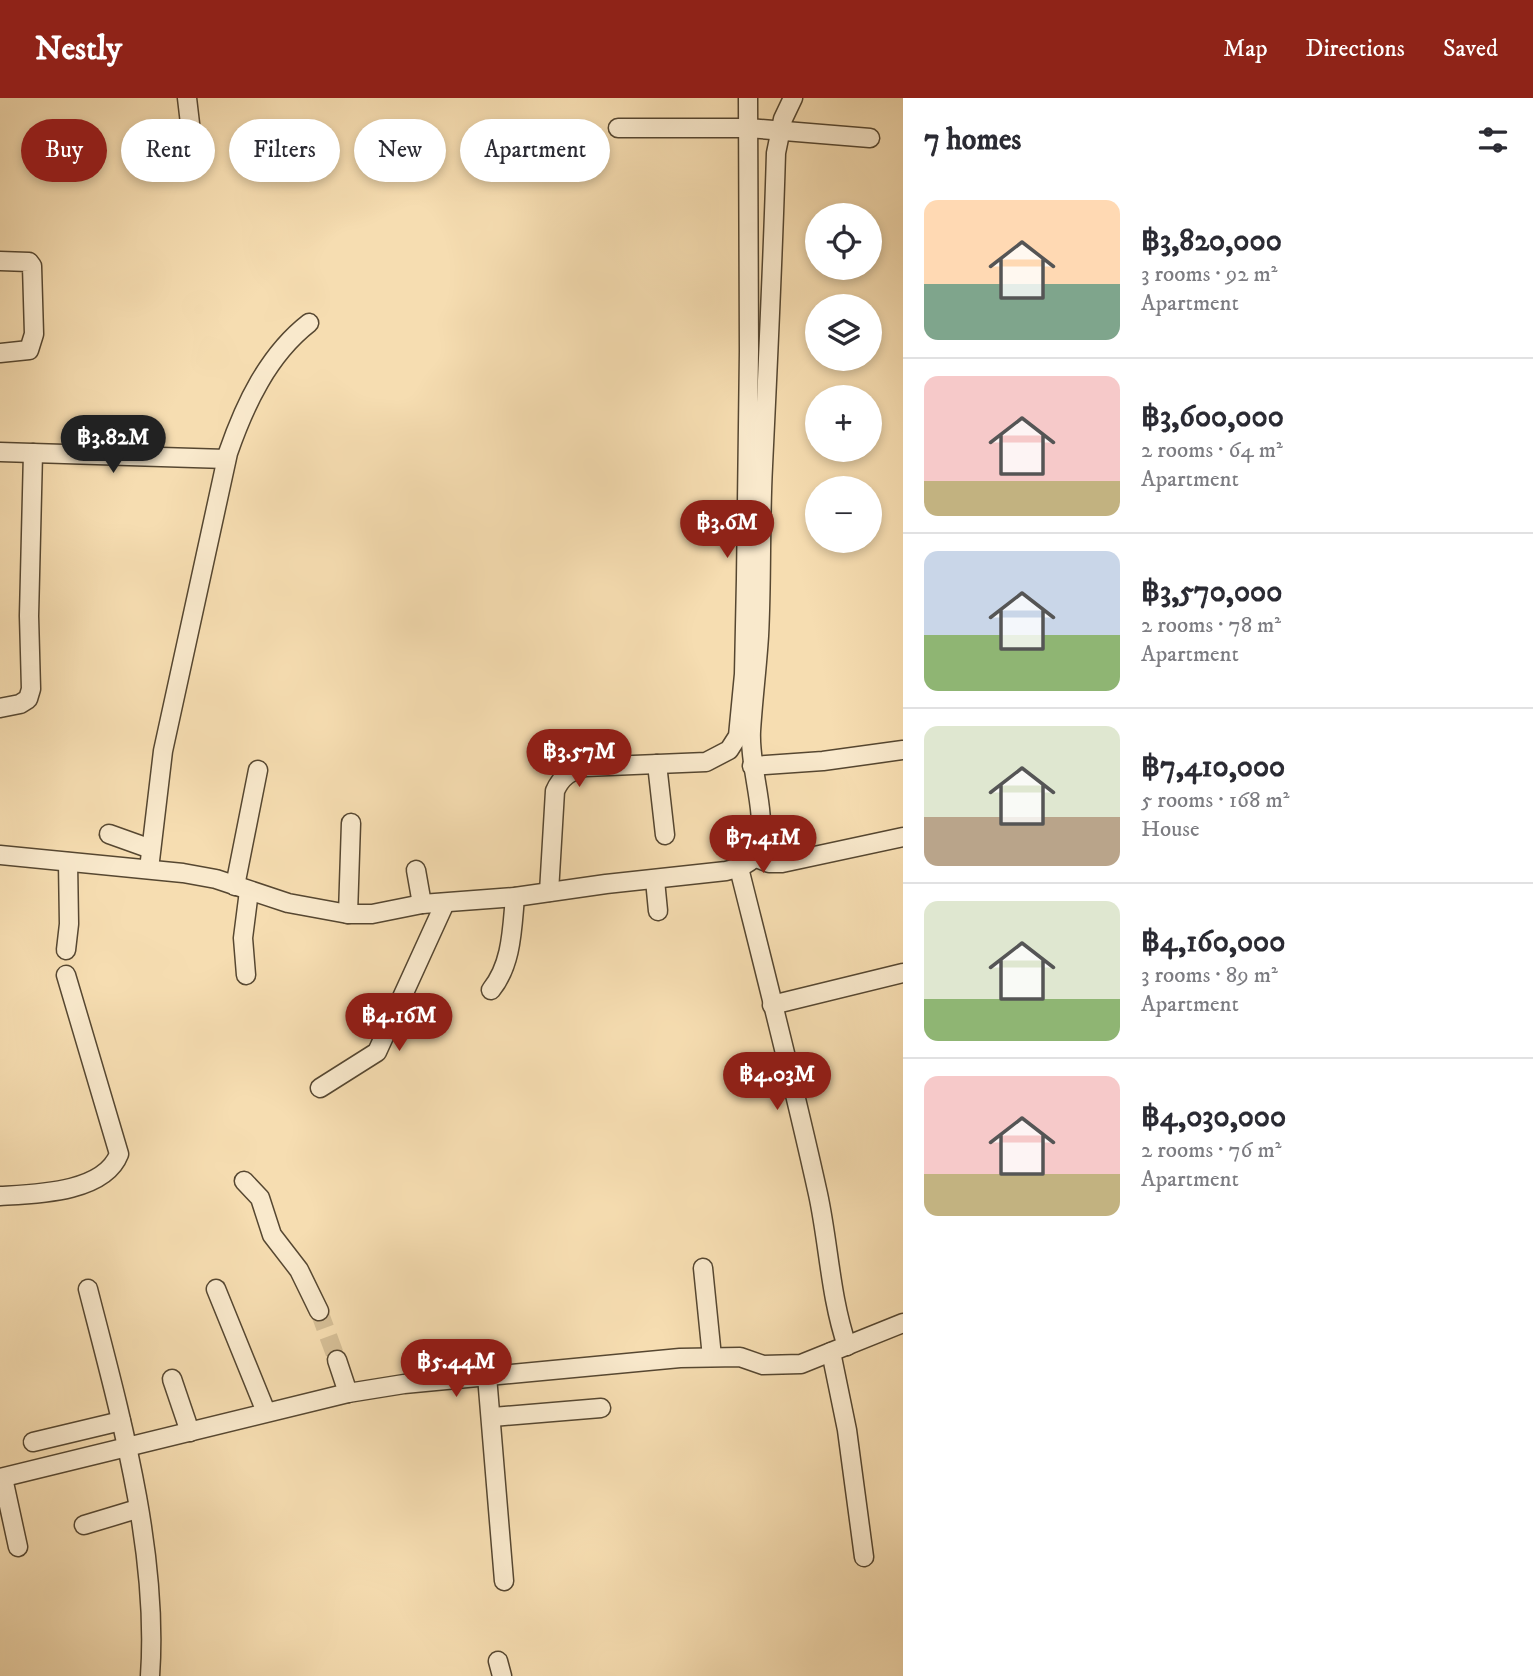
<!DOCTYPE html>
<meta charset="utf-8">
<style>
:root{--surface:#fff;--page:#f2f2f3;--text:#2b2b33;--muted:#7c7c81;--line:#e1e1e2;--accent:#8f2418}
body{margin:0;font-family:"IM FELL DW Pica",serif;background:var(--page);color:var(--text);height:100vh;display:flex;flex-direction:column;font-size:26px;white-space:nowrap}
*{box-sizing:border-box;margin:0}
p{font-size:23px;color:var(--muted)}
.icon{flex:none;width:38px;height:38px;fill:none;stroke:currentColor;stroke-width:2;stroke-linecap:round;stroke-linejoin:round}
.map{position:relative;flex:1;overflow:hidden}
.details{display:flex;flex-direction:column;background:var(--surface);width:630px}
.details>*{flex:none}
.top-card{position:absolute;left:21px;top:21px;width:665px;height:63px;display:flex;gap:14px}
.fabs{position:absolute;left:805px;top:105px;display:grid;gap:14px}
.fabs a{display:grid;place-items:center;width:77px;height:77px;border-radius:50%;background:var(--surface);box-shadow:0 4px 10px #0003;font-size:35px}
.price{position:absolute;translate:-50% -60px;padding:0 16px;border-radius:24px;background:var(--accent);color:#fff;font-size:23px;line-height:46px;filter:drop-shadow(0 2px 4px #0008)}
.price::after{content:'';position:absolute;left:50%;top:42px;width:21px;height:16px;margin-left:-10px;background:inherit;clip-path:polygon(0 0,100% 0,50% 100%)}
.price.selected{background:#222;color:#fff}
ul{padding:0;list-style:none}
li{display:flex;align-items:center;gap:21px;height:175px;padding:0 21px}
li+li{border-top:2px solid var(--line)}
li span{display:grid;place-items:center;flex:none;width:196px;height:140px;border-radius:14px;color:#555}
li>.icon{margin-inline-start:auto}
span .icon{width:84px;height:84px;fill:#fffc;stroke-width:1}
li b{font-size:30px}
h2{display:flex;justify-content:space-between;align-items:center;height:84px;padding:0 21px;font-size:30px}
.tag{padding:0 24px;border-radius:32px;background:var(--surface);box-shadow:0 4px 10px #0003;font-size:24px;line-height:63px}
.tag.selected{background:var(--accent);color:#fff}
header{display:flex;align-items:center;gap:42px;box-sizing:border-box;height:98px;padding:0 35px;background:var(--accent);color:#fff}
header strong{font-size:33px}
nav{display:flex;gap:38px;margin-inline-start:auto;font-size:24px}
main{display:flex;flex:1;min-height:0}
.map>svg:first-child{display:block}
</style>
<header>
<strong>Nestly</strong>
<nav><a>Map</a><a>Directions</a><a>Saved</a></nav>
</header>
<main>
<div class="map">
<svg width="903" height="1578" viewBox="0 0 903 1578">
<rect width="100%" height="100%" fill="#f6ddb1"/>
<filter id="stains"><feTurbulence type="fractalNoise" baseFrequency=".00286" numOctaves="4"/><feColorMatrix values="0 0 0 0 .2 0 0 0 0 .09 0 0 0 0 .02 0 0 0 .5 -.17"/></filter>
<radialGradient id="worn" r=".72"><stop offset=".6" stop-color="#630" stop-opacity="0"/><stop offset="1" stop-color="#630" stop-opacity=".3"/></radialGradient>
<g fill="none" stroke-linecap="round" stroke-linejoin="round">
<path stroke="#d6bf97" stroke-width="18" stroke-dasharray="18 9" stroke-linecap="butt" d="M319,1213L337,1262"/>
<defs>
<g id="minor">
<path d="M187,0L191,34"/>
<path d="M618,30H748L870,40"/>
<path d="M0,163L29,164L32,168L34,236L29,252L0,255"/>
<path d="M0,354L226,361"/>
<path d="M0,610L20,606L28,601L31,591L29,518L33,355"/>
<path d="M657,666L665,737"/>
<path d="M752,668L823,663L903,652"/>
<path d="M109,736L151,751"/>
<path d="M0,757L183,775L216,781L288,805L348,816H372L422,806L515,799L606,786L726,773C739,770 756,764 759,750C767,712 749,671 751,633C753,601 757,570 759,538C762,481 760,425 763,368C768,264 773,159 776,55L783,21L793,0"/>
<path d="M754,759L769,765H782L903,739"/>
<path d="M739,770C766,878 794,987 818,1096C829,1147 830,1198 847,1248"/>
<path d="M149,771L163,653L228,355C245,306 268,257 309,225"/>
<path d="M416,772L422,806"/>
<path d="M655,782L658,813"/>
<path d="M235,788L258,672"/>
<path d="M549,794L555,693C561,679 570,673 585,669L706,664L729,652L738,638L744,576L746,481L749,253L748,0"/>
<path d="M348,816L351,725"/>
<path d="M66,852L69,826L68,764"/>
<path d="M246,877L243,840L249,793"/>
<path d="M491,892C512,866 512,831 515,799"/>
<path d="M772,907L903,875"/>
<path d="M320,990L377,954L445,805"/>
<path d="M244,1083L260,1100L272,1137L299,1172L319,1213"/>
<path d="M0,1098C35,1096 104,1095 119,1056L66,877"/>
<path d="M703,1170L712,1259"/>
<path d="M88,1191C119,1312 159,1452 150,1578"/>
<path d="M216,1191L266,1314"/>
<path d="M831,1254L847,1332L864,1459"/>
<path d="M337,1262L348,1295"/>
<path d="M487,1278L504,1483"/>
<path d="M172,1281L190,1334"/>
<path d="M493,1319L601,1310"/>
<path d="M33,1344L121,1323"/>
<path d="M0,1380L348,1295L404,1286L680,1260L740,1259L763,1267L801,1266L903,1225"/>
<path d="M3,1380L18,1449"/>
<path d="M84,1427L137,1411"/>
<path d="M498,1563L502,1578"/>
</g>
</defs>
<use href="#minor" stroke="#564731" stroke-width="21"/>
<use href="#minor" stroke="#f9e9cc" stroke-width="18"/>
</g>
<rect width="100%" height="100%" filter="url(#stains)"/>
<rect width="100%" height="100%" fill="url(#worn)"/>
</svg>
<div class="fabs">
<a><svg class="icon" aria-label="locate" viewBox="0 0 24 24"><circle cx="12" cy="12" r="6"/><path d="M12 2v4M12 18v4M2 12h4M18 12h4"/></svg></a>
<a><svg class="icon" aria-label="layers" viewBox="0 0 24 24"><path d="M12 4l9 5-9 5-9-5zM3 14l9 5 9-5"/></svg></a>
<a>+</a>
<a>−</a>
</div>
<b class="price selected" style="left:113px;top:377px">฿3.82M</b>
<b class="price" style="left:727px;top:462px">฿3.6M</b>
<b class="price" style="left:579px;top:691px">฿3.57M</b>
<b class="price" style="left:763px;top:777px">฿7.41M</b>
<b class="price" style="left:399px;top:955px">฿4.16M</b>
<b class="price" style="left:777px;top:1014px">฿4.03M</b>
<b class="price" style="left:456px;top:1301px">฿5.44M</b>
<div class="top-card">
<a class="tag selected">Buy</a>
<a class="tag">Rent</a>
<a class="tag">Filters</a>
<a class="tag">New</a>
<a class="tag">Apartment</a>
</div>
</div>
<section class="details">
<h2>7 homes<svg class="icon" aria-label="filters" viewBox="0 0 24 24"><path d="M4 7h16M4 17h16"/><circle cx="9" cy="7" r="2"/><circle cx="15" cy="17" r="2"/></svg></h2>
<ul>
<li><span style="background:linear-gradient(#ffd9b3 60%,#7fa58c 0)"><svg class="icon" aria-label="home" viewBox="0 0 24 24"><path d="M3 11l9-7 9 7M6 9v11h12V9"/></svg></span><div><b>฿3,820,000</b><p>3 rooms · 92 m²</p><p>Apartment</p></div></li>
<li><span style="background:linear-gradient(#f6c9c9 75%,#c2b280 0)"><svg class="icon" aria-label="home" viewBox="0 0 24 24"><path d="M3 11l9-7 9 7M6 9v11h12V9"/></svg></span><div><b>฿3,600,000</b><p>2 rooms · 64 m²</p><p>Apartment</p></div></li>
<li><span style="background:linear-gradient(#c9d6e8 60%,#8fb573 0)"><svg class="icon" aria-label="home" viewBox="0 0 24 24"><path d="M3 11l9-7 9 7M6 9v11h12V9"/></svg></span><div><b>฿3,570,000</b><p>2 rooms · 78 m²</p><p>Apartment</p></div></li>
<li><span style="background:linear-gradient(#dfe7d0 65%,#b9a48a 0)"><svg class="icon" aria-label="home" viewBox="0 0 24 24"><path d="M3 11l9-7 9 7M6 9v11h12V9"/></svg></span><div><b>฿7,410,000</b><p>5 rooms · 168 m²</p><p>House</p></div></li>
<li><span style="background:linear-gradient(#dfe7d0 70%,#8fb573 0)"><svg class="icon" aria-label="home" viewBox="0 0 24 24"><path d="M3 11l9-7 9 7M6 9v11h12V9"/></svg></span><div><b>฿4,160,000</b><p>3 rooms · 89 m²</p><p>Apartment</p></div></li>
<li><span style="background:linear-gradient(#f6c9c9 70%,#c2b280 0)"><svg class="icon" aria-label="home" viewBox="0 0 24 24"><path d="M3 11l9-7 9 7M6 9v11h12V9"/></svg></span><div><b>฿4,030,000</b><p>2 rooms · 76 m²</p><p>Apartment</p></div></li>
</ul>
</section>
</main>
